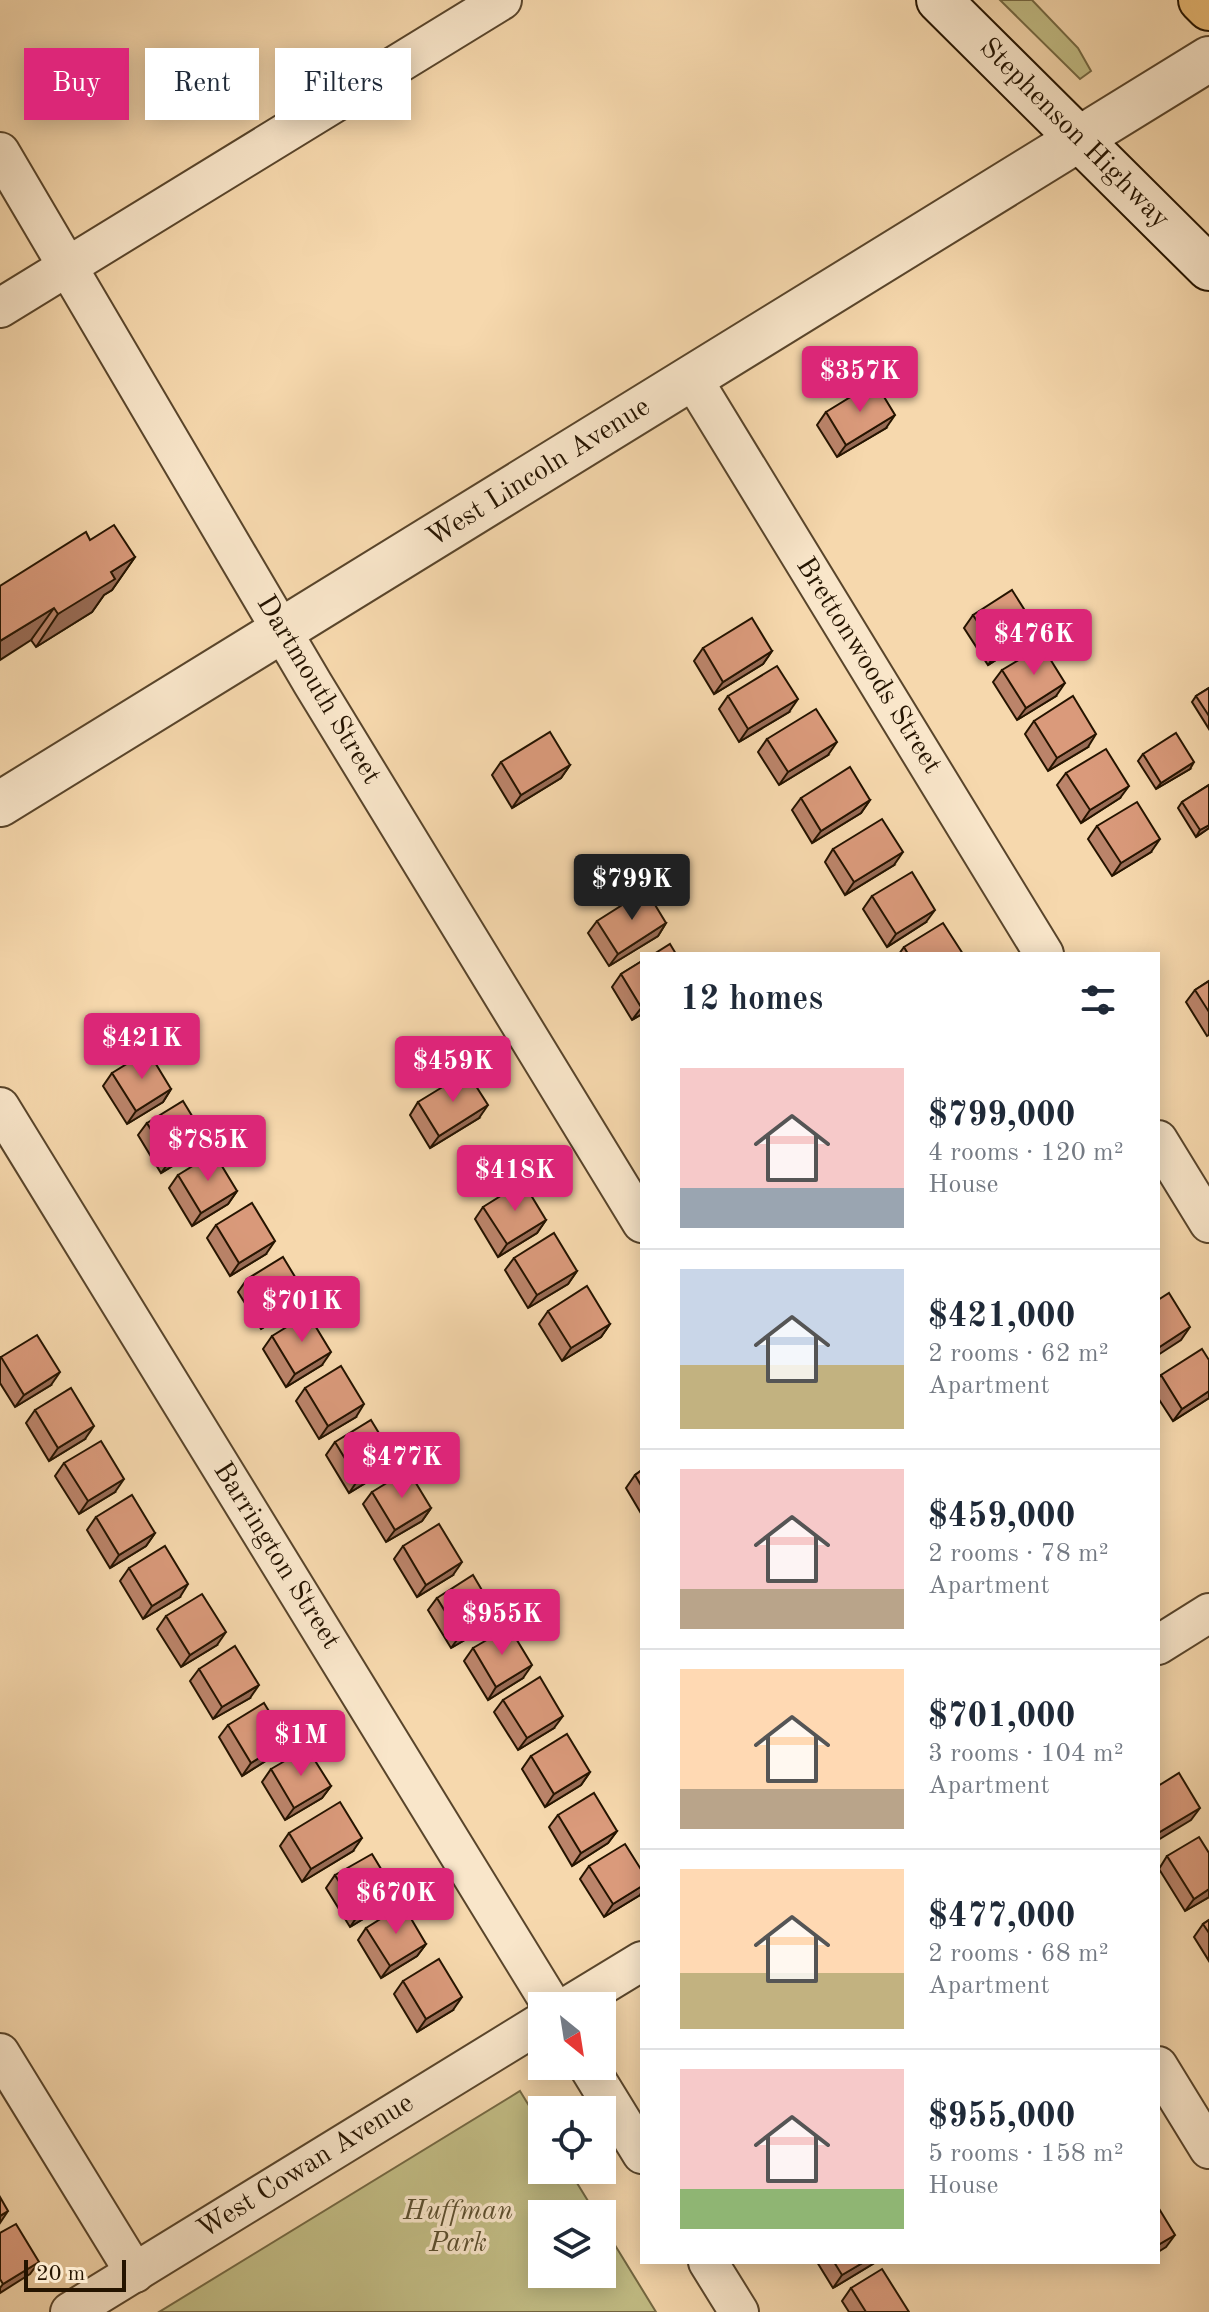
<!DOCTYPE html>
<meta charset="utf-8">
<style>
:root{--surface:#fff;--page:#f6f6f7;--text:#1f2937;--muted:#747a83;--line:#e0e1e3;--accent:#db2777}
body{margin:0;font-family:"Old Standard TT",serif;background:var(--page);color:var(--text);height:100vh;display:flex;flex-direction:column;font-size:30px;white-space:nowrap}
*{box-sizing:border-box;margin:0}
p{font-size:26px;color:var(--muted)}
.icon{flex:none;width:44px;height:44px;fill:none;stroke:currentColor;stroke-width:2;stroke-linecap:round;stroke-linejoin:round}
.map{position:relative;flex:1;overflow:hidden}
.side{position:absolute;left:640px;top:952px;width:520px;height:1312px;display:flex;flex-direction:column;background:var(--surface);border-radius:0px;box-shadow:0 4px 20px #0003}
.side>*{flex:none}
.top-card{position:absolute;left:24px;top:48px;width:496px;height:72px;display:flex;gap:16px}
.needle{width:52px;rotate:150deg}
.buttons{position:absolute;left:528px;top:1992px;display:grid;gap:16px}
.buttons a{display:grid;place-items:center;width:88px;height:88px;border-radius:0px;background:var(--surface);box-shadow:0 4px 20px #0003;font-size:40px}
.scale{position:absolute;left:24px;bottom:20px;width:102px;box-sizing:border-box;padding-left:8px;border:4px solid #251400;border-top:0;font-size:22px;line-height:28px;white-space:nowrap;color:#251400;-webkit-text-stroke:6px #f9e6ca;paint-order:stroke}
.price{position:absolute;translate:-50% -68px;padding:0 18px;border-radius:8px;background:var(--accent);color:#fff;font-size:26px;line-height:52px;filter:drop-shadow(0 2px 4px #0008)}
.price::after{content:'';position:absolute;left:50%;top:48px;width:24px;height:18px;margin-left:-12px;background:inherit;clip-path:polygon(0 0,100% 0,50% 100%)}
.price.selected{background:#222;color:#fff}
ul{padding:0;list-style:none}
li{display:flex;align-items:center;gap:24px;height:200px;padding:0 40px}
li+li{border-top:2px solid var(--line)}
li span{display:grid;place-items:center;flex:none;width:224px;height:160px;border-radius:0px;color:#555}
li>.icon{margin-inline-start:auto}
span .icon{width:96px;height:96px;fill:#fffc;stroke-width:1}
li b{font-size:34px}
h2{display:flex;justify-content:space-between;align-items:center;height:96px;padding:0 40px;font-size:34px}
.pill{padding:0 28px;border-radius:0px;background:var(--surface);box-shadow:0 4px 20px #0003;font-size:28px;line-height:72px}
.pill.selected{background:var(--accent);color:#fff}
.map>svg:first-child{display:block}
</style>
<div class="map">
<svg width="1209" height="2312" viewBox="0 0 1209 2312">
<rect width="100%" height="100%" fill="#f6d8ad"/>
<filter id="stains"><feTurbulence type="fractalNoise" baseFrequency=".0025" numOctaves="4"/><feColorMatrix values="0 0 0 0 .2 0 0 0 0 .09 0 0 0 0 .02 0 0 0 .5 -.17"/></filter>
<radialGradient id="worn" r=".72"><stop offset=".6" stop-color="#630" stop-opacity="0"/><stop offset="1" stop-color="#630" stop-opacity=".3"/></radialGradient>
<g fill="#c2bd85" stroke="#746842" stroke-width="2">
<path d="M1000,0H1032L1078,48L1091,71L1080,79Z"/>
<path d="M520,2091L542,2127V2170H569L596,2214H542V2274H602V2224L656,2312H159Z"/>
</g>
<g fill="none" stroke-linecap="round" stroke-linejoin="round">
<defs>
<g id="minor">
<path d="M0,152L313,684L642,1223"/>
<path d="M0,308L502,0"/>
<path d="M692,378L1044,954"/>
<path d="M0,1107L552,2006"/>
<path d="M1158,1140L1209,1223"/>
<path d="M1158,1645L1209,1613"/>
<path d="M568,2006L642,1961"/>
<path d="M0,2053L135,2273"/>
<path d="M588,2066L642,2154"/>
<path d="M1158,2066L1209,2149"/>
<path d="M708,2262L739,2312"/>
<path d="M70,2312L542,2022"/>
</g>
<path id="tertiary" d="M0,804L1209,59"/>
<path id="secondary" d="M939,0L1209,268"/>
<path id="motorway" d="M1201,0L1209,8"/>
</defs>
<use href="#minor" stroke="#59452b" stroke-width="42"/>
<use href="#tertiary" stroke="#59452b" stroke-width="48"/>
<use href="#secondary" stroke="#251400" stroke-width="48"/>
<use href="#motorway" stroke="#251400" stroke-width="48"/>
<use href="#minor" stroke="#f9e6ca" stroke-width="38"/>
<use href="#tertiary" stroke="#f9e6ca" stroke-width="44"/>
<use href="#secondary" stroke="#f9e6ca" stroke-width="44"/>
<use href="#motorway" stroke="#ebbc76" stroke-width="44"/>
</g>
<g fill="#bb846a" stroke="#251400" stroke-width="2">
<path d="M826,412L886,428L837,457L817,425Z"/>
<path d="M90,540L135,557L112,590L104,595L92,612L36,647L31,640Z"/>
<path d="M973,615L1036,628L1027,640L988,665L964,628Z"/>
<path d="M703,648L772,651L763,664L714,694L694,661Z"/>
<path d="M1002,670L1056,696L1017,720L993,682Z"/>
<path d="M1209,688V729L1192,702L1196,696Z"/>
<path d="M728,696L789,712L739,742L719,709Z"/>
<path d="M1034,721L1088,747L1048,771L1025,734Z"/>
<path d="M767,739L828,755L779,785L758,752Z"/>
<path d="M1143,754L1190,769L1156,789L1138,761Z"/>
<path d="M501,762L570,765L561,778L512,808L492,775Z"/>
<path d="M1066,773L1120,798L1081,823L1057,785Z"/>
<path d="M1209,785V828L1196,837L1178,808L1182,802Z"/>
<path d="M801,798L870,800L861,813L812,843L792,810Z"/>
<path d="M1097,826L1151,852L1112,876L1088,839Z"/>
<path d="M833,849L894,865L845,895L825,862Z"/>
<path d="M872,896L926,922L887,947L863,909Z"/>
<path d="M597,921L666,923L658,936L609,966L588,933Z"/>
<path d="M904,947L963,954H899Z"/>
<path d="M642,961V1014L632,1020L612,987L621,974Z"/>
<path d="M1209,981V1035L1207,1036L1186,1002L1195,990Z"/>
<path d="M112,1073L171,1089L163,1102L127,1124L103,1086Z"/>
<path d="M418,1102L479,1118L430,1148L410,1115Z"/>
<path d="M147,1123L206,1139L197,1151L161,1173L138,1135Z"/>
<path d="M178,1175L237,1191L228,1204L192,1226L169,1188Z"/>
<path d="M483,1207L546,1220L537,1233L498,1257L475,1219Z"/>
<path d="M216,1225L266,1254L230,1276L207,1238Z"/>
<path d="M514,1258L577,1271L568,1284L528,1308L505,1270Z"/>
<path d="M247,1279L297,1307L261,1329L238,1292Z"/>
<path d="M548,1311L610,1324L601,1337L562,1361L539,1324Z"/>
<path d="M272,1336L322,1365L286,1387L263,1349Z"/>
<path d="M0,1357H1L51,1385L15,1407L0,1383Z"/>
<path d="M1209,1360V1398L1173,1421L1158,1398V1379L1161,1375Z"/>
<path d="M305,1388L356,1417L319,1439L296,1401Z"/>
<path d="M35,1410L85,1439L49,1461L26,1423Z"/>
<path d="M335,1442L394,1458L385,1471L349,1493L326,1455Z"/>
<path d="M64,1463L115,1492L79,1514L55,1476Z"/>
<path d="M642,1470V1515L626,1488L635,1475Z"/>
<path d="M372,1492L431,1508L422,1521L386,1542L363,1504Z"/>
<path d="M96,1517L155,1533L146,1546L110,1568L87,1530Z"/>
<path d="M403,1546L453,1575L417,1597L394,1559Z"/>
<path d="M129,1568L180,1597L143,1619L120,1581Z"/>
<path d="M437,1598L496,1614L487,1627L451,1648L428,1610Z"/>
<path d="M166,1616L217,1645L181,1667L157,1629Z"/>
<path d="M473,1648L523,1678L488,1700L464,1661Z"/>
<path d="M199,1669L250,1698L213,1719L190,1681Z"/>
<path d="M503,1700L554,1728L518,1750L494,1712Z"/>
<path d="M228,1725L278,1753L242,1776L219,1737Z"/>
<path d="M531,1756L590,1772L581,1785L545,1807L522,1769Z"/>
<path d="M271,1769L331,1786L322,1798L285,1820L262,1782Z"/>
<path d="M558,1815L617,1831L608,1843L572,1866L549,1827Z"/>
<path d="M289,1833L353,1851L302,1882L280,1846Z"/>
<path d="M1209,1853V1897L1185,1911L1159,1869L1167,1856Z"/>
<path d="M589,1866L640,1895L604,1917L580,1879Z"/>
<path d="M335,1875L395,1892L386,1905L350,1927L326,1888Z"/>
<path d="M1209,1920V1961L1194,1937L1203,1924Z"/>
<path d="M366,1928L426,1944L417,1956L381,1978L358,1940Z"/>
<path d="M403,1981L453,2010L417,2032L394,1994Z"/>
<path d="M817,2262H876L833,2288Z"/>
<path d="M851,2288L909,2312H849L842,2301Z"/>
</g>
<g fill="#996c56" stroke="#251400" stroke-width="2">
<path d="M895,415L886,428L837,457L846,445Z"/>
<path d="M135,557L112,590L104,595L92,612L36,647L58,614L111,572Z"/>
<path d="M54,608L31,640L0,660V641Z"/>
<path d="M1036,628L1027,640L988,665L997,652Z"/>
<path d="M772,651L763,664L714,694L723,682Z"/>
<path d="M1065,683L1056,696L1017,720L1026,708Z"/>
<path d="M798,699L789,712L739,742L748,729Z"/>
<path d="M1096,734L1088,747L1048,771L1057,758Z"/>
<path d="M837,742L828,755L779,785L788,772Z"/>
<path d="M1194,762L1190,769L1156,789L1161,783Z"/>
<path d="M570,765L561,778L512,808L521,795Z"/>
<path d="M1129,786L1120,798L1081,823L1090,810Z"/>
<path d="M870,800L861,813L812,843L821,831Z"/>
<path d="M1209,825V828L1196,837L1200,830Z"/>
<path d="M1160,839L1151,852L1112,876L1121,863Z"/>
<path d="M903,852L894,865L845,895L854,882Z"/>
<path d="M935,910L926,922L887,947L896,934Z"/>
<path d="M666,923L658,936L609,966L618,954Z"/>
<path d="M642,1007V1014L632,1020Z"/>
<path d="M171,1089L163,1102L127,1124L136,1111Z"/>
<path d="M488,1105L479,1118L430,1148L439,1136Z"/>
<path d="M206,1139L197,1151L161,1173L170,1161Z"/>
<path d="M237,1191L228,1204L192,1226L201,1213Z"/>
<path d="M546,1220L537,1233L498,1257L507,1244Z"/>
<path d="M275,1241L266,1254L230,1276L239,1263Z"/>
<path d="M577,1271L568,1284L528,1308L537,1295Z"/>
<path d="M306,1295L297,1307L261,1329L270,1317Z"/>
<path d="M610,1324L601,1337L562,1361L571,1348Z"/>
<path d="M1190,1327L1181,1340L1158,1355V1348Z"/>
<path d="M331,1352L322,1365L286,1387L295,1374Z"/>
<path d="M60,1372L51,1385L15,1407L24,1395Z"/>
<path d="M1209,1391V1398L1173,1421L1182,1409Z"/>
<path d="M364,1404L356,1417L319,1439L328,1426Z"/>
<path d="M94,1426L85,1439L49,1461L58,1448Z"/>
<path d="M394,1458L385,1471L349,1493L358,1480Z"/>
<path d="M124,1479L115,1492L79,1514L88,1501Z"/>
<path d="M431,1508L422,1521L386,1542L395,1530Z"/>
<path d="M155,1533L146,1546L110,1568L119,1555Z"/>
<path d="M462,1562L453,1575L417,1597L426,1585Z"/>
<path d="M188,1584L180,1597L143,1619L152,1606Z"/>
<path d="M496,1614L487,1627L451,1648L460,1636Z"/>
<path d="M226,1632L217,1645L181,1667L190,1655Z"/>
<path d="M532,1665L523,1678L488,1700L496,1687Z"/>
<path d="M259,1685L250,1698L213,1719L222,1707Z"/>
<path d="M563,1716L554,1728L518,1750L527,1738Z"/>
<path d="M287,1741L278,1753L242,1776L251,1763Z"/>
<path d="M590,1772L581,1785L545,1807L554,1794Z"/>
<path d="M331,1786L322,1798L285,1820L294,1808Z"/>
<path d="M1200,1808L1191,1820L1158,1840V1833Z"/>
<path d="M617,1831L608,1843L572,1866L581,1853Z"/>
<path d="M362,1838L353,1851L302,1882L311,1869Z"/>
<path d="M642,1886V1891L640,1895L604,1917L613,1904Z"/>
<path d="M1209,1889V1897L1185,1911L1194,1899Z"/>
<path d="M395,1892L386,1905L350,1927L359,1914Z"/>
<path d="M426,1944L417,1956L381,1978L390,1966Z"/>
<path d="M462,1997L453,2010L417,2032L426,2019Z"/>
<path d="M8,2211L0,2223V2216Z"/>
<path d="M1175,2235L1166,2247L1158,2252V2245Z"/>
<path d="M39,2262L30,2274L0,2293V2288L3,2284Z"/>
<path d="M864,2262H876L833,2288L842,2275Z"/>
</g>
<g fill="#da9a7b" stroke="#251400" stroke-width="2">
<path d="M875,382L895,415L846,445L826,412Z"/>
<path d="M114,525L135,557L111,572L115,579L58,614L54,608L0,641V586L86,532L90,540Z"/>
<path d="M1012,590L1036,628L997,652L973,615Z"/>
<path d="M752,618L772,651L723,682L703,648Z"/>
<path d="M1042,646L1065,683L1026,708L1002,670Z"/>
<path d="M777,666L798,699L748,729L728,696Z"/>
<path d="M1209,688V716L1196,696Z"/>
<path d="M1073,696L1096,734L1057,758L1034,721Z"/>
<path d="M816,709L837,742L788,772L767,739Z"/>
<path d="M550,732L570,765L521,795L501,762Z"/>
<path d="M1176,733L1194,762L1161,783L1143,754Z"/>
<path d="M1106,749L1129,786L1090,810L1066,773Z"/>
<path d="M850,767L870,800L821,831L801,798Z"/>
<path d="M1209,785V825L1200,830L1182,802Z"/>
<path d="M1137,802L1160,839L1121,863L1097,826Z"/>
<path d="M882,819L903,852L854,882L833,849Z"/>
<path d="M912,872L935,910L896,934L872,896Z"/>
<path d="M646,890L666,923L618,954L597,921Z"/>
<path d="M943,923L963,954H908L904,947Z"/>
<path d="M670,944L676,954H654Z"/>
<path d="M642,961V1007H641L621,974Z"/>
<path d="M1209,981V1012L1195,990Z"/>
<path d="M148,1051L171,1089L136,1111L112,1073Z"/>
<path d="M467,1072L488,1105L439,1136L418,1102Z"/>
<path d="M183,1101L206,1139L170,1161L147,1123Z"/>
<path d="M214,1153L237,1191L201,1213L178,1175Z"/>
<path d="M523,1182L546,1220L507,1244L483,1207Z"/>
<path d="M252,1203L275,1241L239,1263L216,1225Z"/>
<path d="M554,1233L577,1271L537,1295L514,1258Z"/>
<path d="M283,1257L306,1295L270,1317L247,1279Z"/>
<path d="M587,1286L610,1324L571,1348L548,1311Z"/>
<path d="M1169,1293L1190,1327L1158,1348V1300Z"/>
<path d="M308,1314L331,1352L295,1374L272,1336Z"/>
<path d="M37,1335L60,1372L24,1395L1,1357Z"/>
<path d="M1202,1349L1209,1360V1391L1182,1409L1161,1375Z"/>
<path d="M341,1366L364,1404L328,1426L305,1388Z"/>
<path d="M71,1388L94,1426L58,1448L35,1410Z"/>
<path d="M371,1420L394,1458L358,1480L335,1442Z"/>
<path d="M101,1441L124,1479L88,1501L64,1463Z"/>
<path d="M408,1470L431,1508L395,1530L372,1492Z"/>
<path d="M642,1470V1487L635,1475Z"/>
<path d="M132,1495L155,1533L119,1555L96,1517Z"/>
<path d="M439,1524L462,1562L426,1585L403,1546Z"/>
<path d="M165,1546L188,1584L152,1606L129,1568Z"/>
<path d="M473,1575L496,1614L460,1636L437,1598Z"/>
<path d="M202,1594L226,1632L190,1655L166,1616Z"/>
<path d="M509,1627L532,1665L496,1687L473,1648Z"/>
<path d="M235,1646L259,1685L222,1707L199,1669Z"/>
<path d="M540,1677L563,1716L527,1738L503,1700Z"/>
<path d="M264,1703L287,1741L251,1763L228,1725Z"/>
<path d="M567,1734L590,1772L554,1794L531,1756Z"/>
<path d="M307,1748L331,1786L294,1808L271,1769Z"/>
<path d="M1179,1773L1200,1808L1158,1833V1786Z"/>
<path d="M594,1793L617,1831L581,1853L558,1815Z"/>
<path d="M340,1802L362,1838L311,1869L289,1833Z"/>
<path d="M1199,1837L1209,1853V1889L1194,1899L1167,1856Z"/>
<path d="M625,1844L642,1871V1886L613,1904L589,1866Z"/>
<path d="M372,1854L395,1892L359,1914L335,1875Z"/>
<path d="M403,1905L426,1944L390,1966L366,1928Z"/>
<path d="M1209,1920V1933L1203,1924Z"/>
<path d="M439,1959L462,1997L426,2019L403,1981Z"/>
<path d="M0,2197L8,2211L0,2216Z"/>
<path d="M1158,2207L1175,2235L1158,2245Z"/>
<path d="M16,2224L39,2262L3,2284L0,2279V2233Z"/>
<path d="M834,2262H864L842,2275Z"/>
<path d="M882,2269L909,2312H866L851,2288Z"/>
</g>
<g text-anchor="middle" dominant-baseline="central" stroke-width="7" stroke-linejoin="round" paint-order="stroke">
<g font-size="28" fill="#251400" stroke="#f9e6ca">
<text transform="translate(1074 134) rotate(45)">Stephenson Highway</text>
<text transform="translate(539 473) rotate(-32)">West Lincoln Avenue</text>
<text transform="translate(868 666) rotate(58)">Brettonwoods Street</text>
<text transform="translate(318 690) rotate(59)">Dartmouth Street</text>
<text transform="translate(276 1556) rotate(58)">Barrington Street</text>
<text transform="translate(306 2167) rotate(-32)">West Cowan Avenue</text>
</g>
<g font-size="28" font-style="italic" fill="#5c4f2f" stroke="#f9e6ca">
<text x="458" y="2212">Huffman<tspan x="458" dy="32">Park</tspan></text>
</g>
</g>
<rect width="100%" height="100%" filter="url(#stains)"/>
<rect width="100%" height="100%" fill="url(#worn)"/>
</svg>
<div class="buttons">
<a><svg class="needle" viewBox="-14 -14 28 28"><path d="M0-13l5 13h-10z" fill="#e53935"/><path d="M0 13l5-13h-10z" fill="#747a83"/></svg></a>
<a><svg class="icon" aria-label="locate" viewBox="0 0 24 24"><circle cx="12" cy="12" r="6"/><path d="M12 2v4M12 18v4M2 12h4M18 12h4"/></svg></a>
<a><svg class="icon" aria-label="layers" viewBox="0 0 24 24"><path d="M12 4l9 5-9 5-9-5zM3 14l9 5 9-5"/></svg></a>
</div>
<div class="scale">20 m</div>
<b class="price" style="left:860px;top:414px">$357K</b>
<b class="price" style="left:1034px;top:677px">$476K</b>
<b class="price selected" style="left:632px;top:922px">$799K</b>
<b class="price" style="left:142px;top:1081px">$421K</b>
<b class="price" style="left:453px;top:1104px">$459K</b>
<b class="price" style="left:208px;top:1183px">$785K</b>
<b class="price" style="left:515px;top:1213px">$418K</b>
<b class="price" style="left:302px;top:1344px">$701K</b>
<b class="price" style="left:402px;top:1500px">$477K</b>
<b class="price" style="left:502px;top:1657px">$955K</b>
<b class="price" style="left:301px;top:1778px">$1M</b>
<b class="price" style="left:396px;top:1936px">$670K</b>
<div class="top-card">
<a class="pill selected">Buy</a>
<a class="pill">Rent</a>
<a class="pill">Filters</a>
</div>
<section class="side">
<h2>12 homes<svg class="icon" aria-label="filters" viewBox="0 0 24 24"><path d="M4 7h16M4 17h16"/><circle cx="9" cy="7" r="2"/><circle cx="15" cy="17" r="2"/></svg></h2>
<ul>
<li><span style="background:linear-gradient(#f6c9c9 75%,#9aa5b1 0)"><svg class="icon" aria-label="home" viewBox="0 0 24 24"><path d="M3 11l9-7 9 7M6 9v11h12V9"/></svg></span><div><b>$799,000</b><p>4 rooms · 120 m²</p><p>House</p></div></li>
<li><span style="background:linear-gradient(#c9d6e8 60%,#c2b280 0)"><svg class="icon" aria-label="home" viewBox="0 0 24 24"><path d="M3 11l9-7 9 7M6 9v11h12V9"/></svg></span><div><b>$421,000</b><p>2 rooms · 62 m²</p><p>Apartment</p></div></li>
<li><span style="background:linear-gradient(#f6c9c9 75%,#b9a48a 0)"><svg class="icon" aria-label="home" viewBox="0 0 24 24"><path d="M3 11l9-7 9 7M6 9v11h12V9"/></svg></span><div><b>$459,000</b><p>2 rooms · 78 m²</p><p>Apartment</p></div></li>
<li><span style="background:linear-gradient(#ffd9b3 75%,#b9a48a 0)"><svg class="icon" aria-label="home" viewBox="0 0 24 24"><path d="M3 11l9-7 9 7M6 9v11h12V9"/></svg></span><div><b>$701,000</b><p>3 rooms · 104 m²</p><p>Apartment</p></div></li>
<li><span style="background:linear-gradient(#ffd9b3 65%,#c2b280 0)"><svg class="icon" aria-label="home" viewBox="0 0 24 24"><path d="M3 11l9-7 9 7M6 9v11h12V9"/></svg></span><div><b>$477,000</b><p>2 rooms · 68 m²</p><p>Apartment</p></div></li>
<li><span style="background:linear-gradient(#f6c9c9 75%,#8fb573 0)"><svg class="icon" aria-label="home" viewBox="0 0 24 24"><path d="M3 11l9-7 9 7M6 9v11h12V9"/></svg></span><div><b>$955,000</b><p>5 rooms · 158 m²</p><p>House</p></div></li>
</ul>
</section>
</div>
